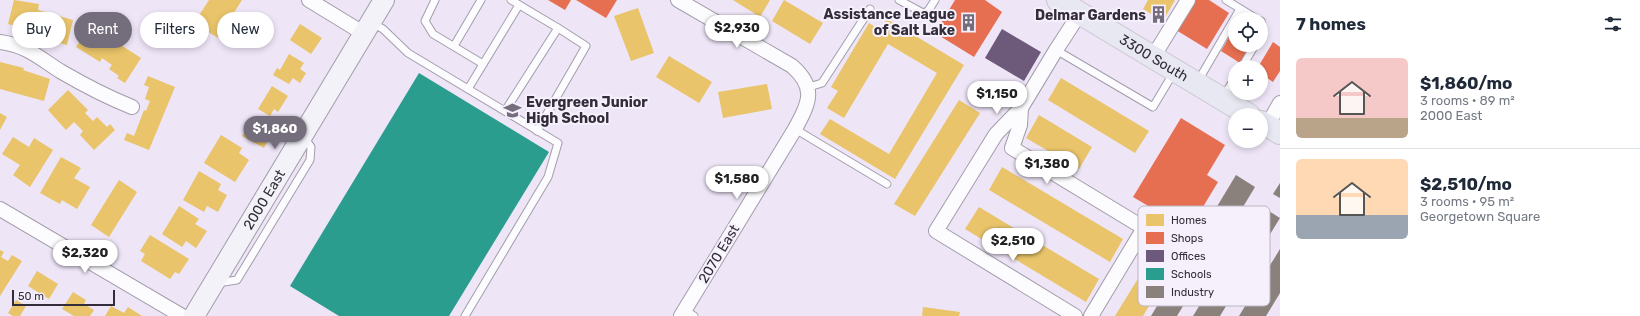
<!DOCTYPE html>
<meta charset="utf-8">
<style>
:root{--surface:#fff;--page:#f6f6f7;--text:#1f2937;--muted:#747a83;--line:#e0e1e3;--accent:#746d7c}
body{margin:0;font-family:Rubik,sans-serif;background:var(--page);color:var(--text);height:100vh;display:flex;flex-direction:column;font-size:15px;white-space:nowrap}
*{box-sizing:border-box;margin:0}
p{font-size:13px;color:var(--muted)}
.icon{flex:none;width:22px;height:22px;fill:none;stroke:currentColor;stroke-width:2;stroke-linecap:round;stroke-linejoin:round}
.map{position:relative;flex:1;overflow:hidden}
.details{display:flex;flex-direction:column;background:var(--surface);width:360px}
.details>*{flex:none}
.banner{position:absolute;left:12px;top:12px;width:380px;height:36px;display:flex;gap:8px}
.tools{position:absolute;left:1228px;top:12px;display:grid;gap:8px}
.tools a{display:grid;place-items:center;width:40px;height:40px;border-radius:50%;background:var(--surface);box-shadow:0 2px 6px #0003;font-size:20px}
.scale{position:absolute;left:12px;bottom:10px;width:103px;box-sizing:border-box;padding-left:4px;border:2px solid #322d39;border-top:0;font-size:11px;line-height:14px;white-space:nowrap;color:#322d39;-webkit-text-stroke:3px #f6f0fd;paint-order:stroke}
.price{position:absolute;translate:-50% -34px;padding:0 9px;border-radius:14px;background:#fff;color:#222;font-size:13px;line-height:26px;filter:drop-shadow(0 1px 2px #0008)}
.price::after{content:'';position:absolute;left:50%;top:24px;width:12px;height:9px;margin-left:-6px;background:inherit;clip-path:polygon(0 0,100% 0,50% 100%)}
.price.on{background:var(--accent);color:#fff}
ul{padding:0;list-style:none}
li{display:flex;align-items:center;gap:12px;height:100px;padding:0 16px}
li+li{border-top:1px solid var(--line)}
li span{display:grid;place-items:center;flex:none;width:112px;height:80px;border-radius:6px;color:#555}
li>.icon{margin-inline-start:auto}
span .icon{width:48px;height:48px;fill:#fffc;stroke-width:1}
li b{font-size:17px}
h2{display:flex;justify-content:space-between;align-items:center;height:48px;padding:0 16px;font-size:17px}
.tag{padding:0 14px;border-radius:18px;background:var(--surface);box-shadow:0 2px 6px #0003;font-size:14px;line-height:36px}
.tag.on{background:var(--accent);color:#fff}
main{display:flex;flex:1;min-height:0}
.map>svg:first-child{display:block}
</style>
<main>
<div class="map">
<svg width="1280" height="316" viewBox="0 0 1280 316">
<rect width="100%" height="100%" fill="#eee5f7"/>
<g fill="#e9c46a">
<path d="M14,0L39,4L38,10L73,20L67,45L47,40L48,34L8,24Z"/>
<path d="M209,0H242L218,38L194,23Z"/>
<path d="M733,0H770L760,17Z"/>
<path d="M784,0L823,23L810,44L772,21Z"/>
<path d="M1148,0H1175L1163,21L1143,9Z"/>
<path d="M638,8L654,53L631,61L614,16Z"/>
<path d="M887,19L964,65L895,179L820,134L830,119L889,154L937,73L888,44L844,118L827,108L838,91L831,87L869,23L880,30Z"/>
<path d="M300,24L322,38L311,54L290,40Z"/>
<path d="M90,25L141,58L125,83L117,78L119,76L109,69L112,65L102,58L100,62L76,47Z"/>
<path d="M289,54L304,63L300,69L306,73L300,83L293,78L289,84L273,75L277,68L280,70Z"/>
<path d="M669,56L712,82L699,103L656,77Z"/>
<path d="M0,62L24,68L23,70L50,79L44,101L0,89Z"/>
<path d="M148,76L175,87L149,150L124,140L127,133L134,136L144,110L146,111L150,101L145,99L149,87L144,85Z"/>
<path d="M1061,78L1149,131L1135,153L1048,100Z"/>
<path d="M767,84L772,109L723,118L718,92Z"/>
<path d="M272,86L288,96L278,112L274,109L270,116L258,109Z"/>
<path d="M68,90L88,110L85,113L93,121L97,117L107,127L110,124L115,130L94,150L80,135L83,131L74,122L66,130L48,110Z"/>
<path d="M959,100L980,113L915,216L894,204Z"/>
<path d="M0,113L7,117L0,130Z"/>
<path d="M1039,115L1092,147L1079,169L1026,138Z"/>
<path d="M250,122L271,134L264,148L242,136Z"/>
<path d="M221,135L242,148L239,153L249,160L235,182L204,163Z"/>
<path d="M13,137L29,147L34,138L53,150L30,187L13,175L20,165L2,154Z"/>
<path d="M61,157L81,168L74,178L90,187L77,209L62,200L60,204L40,193Z"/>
<path d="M1002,167L1123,239L1110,262L989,190Z"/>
<path d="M199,171L221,184L218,190L227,195L218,212L207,206L204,212L183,200Z"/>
<path d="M119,180L137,192L109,237L91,225Z"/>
<path d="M179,206L199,219L195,224L207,231L196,248L186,241L182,247L162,234Z"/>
<path d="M979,207L1099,279L1086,302L965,229Z"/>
<path d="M150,235L189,259L179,274L175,272L170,279L141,261L145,254L140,251Z"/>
<path d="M1163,238L1183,250L1143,316H1115Z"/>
<path d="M0,250L4,252L1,257L8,261L12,255L22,261L0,296Z"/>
<path d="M37,271L58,284L49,299L28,286Z"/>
<path d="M73,292L86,300L84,304L94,310L90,316H74L62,309Z"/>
<path d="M16,300L26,306L20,316H13L8,313Z"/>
<path d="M111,306L124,313L128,307L142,316H105Z"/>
<path d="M923,307L960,312L959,316H922Z"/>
</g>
<g fill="#e76f51">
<path d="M548,0H571L565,10Z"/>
<path d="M576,0H617L606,18Z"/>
<path d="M955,0H985L1002,12L974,57L935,33Z"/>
<path d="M1195,0H1209L1229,13L1207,49L1176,30Z"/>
<path d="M1235,27V45H1250L1240,63L1221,51Z"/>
<path d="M1273,42L1280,47V71L1273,82L1261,74L1262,69L1261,67H1258Z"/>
<path d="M1181,118L1225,145L1207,175L1218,182L1189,230L1133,197Z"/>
</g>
<path fill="#6d597a" d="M1002,29L1041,52L1024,81L985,58Z"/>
<path fill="#2a9d8f" d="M419,73L549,152L449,316H339L290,286Z"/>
<g fill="#8a817c">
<path d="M1236,175L1255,187L1177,316H1151Z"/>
<path d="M1280,183V198L1273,194Z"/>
<path d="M1261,206L1280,218L1220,316H1193Z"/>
<path d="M1280,249V293L1266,316H1239Z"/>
</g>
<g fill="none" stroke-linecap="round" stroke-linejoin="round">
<defs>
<g id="lane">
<path d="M435,0L425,21L433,34L483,64"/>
<path d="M899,0L923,13L928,11L935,0"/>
<path d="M1226,0L1257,19"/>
<path d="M1261,21L1263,30L1261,34"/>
<path d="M372,23L383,29L408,53L558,143L548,177L465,316"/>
<path d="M454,46L481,0"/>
<path d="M1056,50L1153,107L1174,72"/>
<path d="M1242,67L1255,45"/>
<path d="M1198,81L1240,9"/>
<path d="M809,87L822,83L870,9"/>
<path d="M468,89L519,5"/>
<path d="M1223,97L1235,78"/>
<path d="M505,111L558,28L511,0"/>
<path d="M795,129L887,184"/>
<path d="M537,131L586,46L558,28"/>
<path d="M217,283L237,280L310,160L311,147L303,136"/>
<path d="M685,310L694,316"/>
</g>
<g id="street">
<path d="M309,0L363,33"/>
<path d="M678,0L792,66C817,88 809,103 795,129L681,316"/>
<path d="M0,42C28,46 38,57 60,71C84,85 107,97 132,107"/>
<path d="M1153,57L1188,0"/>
<path d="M1021,108L1020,125L1012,148L1144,228L1091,316"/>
<path d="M1267,126L1280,103"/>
<path d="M0,209L182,316"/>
<path d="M1075,316L936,231L996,134L1021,108L1056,50L1080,13"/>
</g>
<g id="secondary">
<path id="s1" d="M194,316L384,0"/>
</g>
<g id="primary">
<path id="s2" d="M1058,0L1249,115"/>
<path d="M1261,122L1280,133"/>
</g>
</defs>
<use href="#lane" stroke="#a39daa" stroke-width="9"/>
<use href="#street" stroke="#a39daa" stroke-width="16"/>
<use href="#secondary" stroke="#a39daa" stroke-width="22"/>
<use href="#primary" stroke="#ccc7d0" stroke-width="24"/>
<use href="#lane" stroke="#fcfbfe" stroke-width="7"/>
<use href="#street" stroke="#fcfbfe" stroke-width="14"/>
<use href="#secondary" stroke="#f2f2f8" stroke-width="20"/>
<use href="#primary" stroke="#e7e8f1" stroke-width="22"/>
</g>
<defs>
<symbol id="building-bare" viewBox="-9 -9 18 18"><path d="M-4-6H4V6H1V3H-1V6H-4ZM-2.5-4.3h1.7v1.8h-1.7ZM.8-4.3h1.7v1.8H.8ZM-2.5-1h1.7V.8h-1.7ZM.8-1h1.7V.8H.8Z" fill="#746d7c" stroke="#f6f0fd" stroke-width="2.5" paint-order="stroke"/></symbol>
<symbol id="school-bare" viewBox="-9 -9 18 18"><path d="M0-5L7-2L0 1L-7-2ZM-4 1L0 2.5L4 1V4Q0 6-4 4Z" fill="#746d7c" stroke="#f6f0fd" stroke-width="2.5" paint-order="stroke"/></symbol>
</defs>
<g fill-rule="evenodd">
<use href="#building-bare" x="1146" y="2" width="25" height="25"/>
<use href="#building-bare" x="956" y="10" width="25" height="25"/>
<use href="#school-bare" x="500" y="98" width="25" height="25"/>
</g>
<g text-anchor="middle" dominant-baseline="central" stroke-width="4" stroke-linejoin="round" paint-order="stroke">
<g font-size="14" font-weight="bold" fill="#322d39" stroke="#f6f0fd" text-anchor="end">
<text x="955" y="14">Assistance League<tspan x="955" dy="16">of Salt Lake</tspan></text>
<text x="1146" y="15">Delmar Gardens</text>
<text x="526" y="102" text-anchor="start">Evergreen Junior<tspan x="526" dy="16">High School</tspan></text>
</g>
<g font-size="14" fill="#322d39" stroke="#f6f0fd">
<text stroke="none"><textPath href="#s2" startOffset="112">3300 South</textPath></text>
<text stroke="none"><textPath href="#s1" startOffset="136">2000 East</textPath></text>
<text transform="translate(719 254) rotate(-59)">2070 East</text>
</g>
</g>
<rect x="1138" y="206" width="132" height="100" rx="6" fill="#f6f0fd" stroke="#bbb6c2" stroke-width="1"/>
<rect x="1146" y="214" width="18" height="12" fill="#e9c46a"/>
<rect x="1146" y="232" width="18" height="12" fill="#e76f51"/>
<rect x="1146" y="250" width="18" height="12" fill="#6d597a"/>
<rect x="1146" y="268" width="18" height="12" fill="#2a9d8f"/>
<rect x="1146" y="286" width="18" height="12" fill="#8a817c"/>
<g font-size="11" fill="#322d39">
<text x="1171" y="224">Homes</text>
<text x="1171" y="242">Shops</text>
<text x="1171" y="260">Offices</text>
<text x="1171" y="278">Schools</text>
<text x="1171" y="296">Industry</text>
</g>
</svg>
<div class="tools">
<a><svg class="icon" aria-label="locate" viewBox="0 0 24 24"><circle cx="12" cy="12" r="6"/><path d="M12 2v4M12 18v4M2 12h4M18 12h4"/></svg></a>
<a>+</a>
<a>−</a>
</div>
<div class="scale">50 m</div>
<b class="price" style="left:737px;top:49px">$2,930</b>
<b class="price" style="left:997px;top:115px">$1,150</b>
<b class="price on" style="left:275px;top:150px">$1,860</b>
<b class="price" style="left:1047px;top:185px">$1,380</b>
<b class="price" style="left:737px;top:200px">$1,580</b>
<b class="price" style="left:1013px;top:262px">$2,510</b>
<b class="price" style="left:85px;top:274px">$2,320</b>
<div class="banner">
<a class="tag">Buy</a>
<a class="tag on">Rent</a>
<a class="tag">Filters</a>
<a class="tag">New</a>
</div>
</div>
<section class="details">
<h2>7 homes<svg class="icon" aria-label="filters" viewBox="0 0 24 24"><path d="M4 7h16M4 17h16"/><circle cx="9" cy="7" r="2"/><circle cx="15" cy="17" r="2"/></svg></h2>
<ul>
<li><span style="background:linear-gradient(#f6c9c9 75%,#b9a48a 0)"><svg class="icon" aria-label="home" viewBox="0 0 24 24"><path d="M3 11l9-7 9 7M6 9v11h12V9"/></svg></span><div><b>$1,860/mo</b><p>3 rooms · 89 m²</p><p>2000 East</p></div></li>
<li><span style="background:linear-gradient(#ffd9b3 70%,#9aa5b1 0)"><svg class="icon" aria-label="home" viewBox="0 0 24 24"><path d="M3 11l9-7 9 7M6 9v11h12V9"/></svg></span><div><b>$2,510/mo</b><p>3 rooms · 95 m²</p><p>Georgetown Square</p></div></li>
</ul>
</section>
</main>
